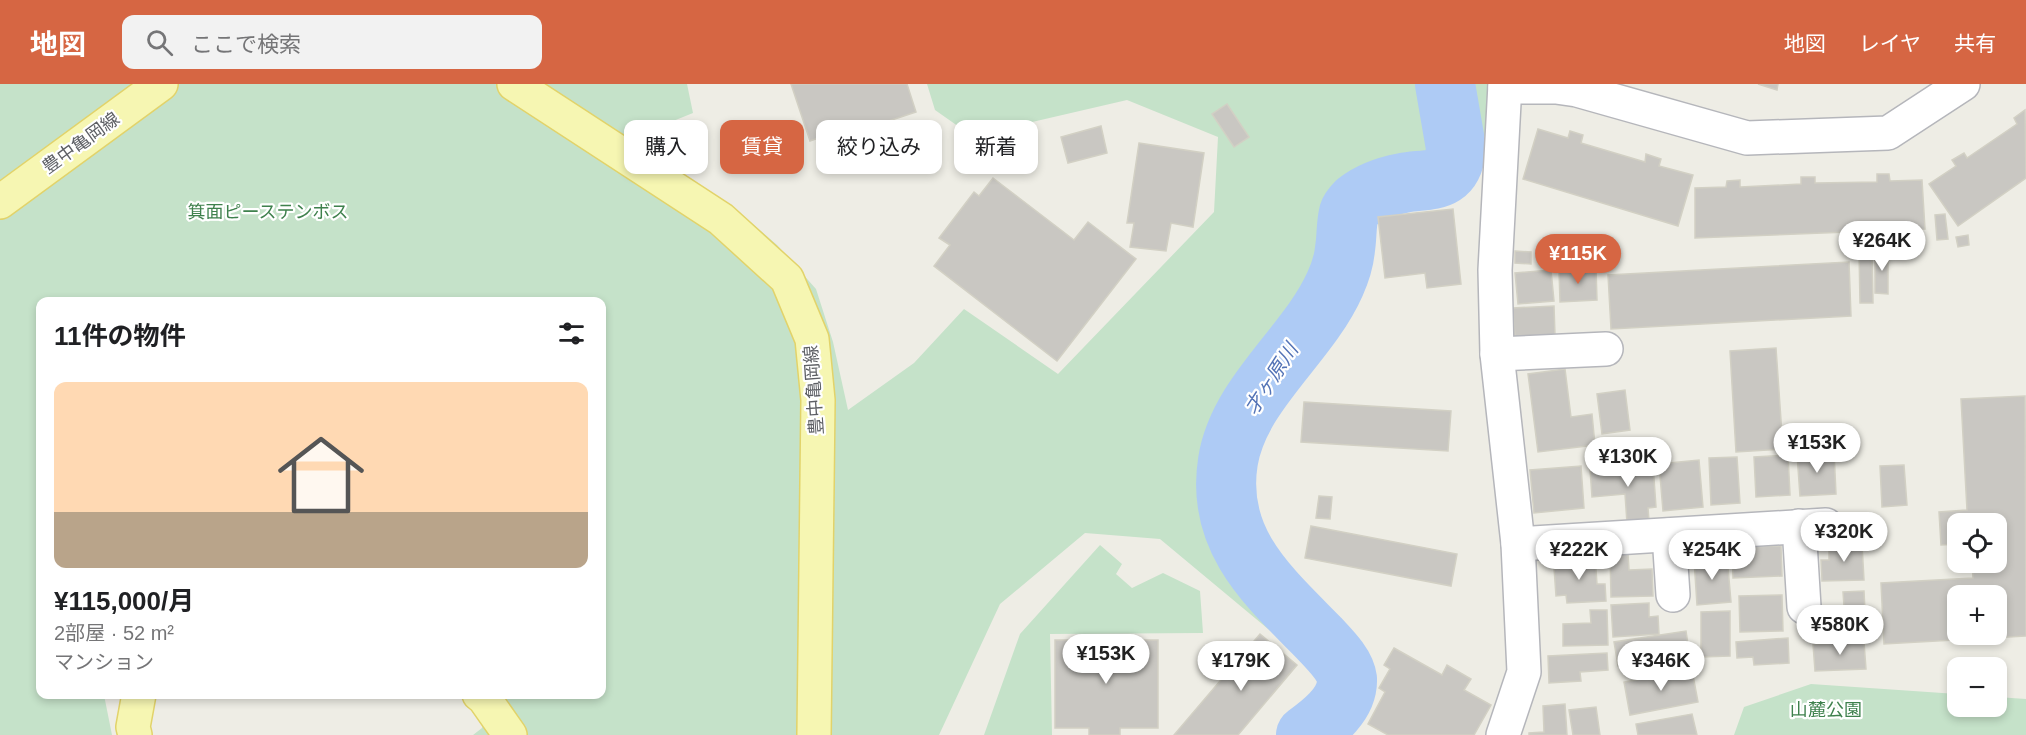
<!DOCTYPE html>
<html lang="ja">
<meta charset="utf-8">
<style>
:root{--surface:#fff;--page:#f2f2f2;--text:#202124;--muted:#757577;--line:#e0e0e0;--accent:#d66643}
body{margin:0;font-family:Helvetica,"Noto Sans JP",sans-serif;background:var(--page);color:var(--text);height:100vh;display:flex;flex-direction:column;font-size:22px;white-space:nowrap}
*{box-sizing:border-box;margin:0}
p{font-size:20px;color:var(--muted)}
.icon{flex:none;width:33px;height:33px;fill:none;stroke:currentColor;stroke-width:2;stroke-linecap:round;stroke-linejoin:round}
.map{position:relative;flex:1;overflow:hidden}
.side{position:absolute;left:36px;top:213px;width:570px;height:402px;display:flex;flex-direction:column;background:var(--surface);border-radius:12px;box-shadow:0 3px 9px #0003}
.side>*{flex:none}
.hud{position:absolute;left:624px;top:36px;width:570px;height:54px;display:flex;gap:12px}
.tools{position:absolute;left:1947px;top:429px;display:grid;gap:12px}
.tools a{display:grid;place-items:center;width:60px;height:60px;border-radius:12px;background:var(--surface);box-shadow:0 3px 9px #0003;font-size:30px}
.price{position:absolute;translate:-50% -51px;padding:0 14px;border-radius:21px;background:#fff;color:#222;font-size:20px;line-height:39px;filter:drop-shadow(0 2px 3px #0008)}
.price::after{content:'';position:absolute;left:50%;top:36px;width:18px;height:14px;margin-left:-9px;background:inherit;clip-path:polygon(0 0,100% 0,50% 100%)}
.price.on{background:var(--accent);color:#fff}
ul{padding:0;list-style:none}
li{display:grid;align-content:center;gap:12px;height:318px;padding:0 18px}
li+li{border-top:2px solid var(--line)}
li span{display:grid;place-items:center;height:186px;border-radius:12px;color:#555}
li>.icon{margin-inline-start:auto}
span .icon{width:108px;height:108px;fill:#fffc;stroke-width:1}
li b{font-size:26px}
h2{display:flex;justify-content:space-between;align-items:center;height:72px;padding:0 18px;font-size:26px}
.chip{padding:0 21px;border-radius:12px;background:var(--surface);box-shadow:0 3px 9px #0003;font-size:21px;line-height:54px}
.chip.on{background:var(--accent);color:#fff}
header{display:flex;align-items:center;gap:36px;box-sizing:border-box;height:84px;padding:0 30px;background:var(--accent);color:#fff}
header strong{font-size:28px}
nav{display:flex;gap:33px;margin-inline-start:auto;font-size:21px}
.search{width:420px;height:54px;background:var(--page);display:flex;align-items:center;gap:15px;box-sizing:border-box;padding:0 21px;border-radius:12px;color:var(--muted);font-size:22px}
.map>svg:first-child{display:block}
</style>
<header>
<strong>地図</strong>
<div class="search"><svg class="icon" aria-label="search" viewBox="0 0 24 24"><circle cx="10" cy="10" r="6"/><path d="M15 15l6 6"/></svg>ここで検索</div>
<nav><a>地図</a><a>レイヤ</a><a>共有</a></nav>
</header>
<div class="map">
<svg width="2026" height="651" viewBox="0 0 2026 651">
<rect width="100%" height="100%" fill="#eeede5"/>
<g fill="#c5e2c9">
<path d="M0,0H687L693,29L626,56L734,124L777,161L816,205L833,258L848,326L914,279L964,225L1058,290L1214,128L1218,53L1127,16L972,52L935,26L927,0H1488V52L1473,51L1446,58L1428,78L1398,81L1338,110L1330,189L1221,343L1215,404L1233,478L1329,580L1321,589L1160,455L1085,449L1000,520L939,651H473L482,644L488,611L602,610V218H40V610L104,611L112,651H0Z"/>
<path d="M1100,461L1122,480L1116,490L1132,504L1163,489L1200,507L1203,549L1050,550L1052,651H984L1020,550Z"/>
<path d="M1811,600L1957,610L1958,622H1996L1997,613L2026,615V651H1734L1744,623Z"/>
</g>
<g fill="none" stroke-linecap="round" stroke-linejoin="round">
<path stroke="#aecbf5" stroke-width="60" d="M1306,651C1324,638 1348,620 1347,595C1345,580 1329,565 1319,554C1269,503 1215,457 1228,377C1239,309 1308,261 1335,200C1340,189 1344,176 1345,165C1347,153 1346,140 1349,129C1350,125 1354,121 1357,118C1370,108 1387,102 1403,99C1429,94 1453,101 1456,64L1445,0"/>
</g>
<g fill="#c9c7c2" stroke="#d2d0c4" stroke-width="1.5" fill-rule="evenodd">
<path d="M791,0H907L916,28L840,53L838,47L810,57Z"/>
<path d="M1758,0H1778L1777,6Z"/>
<path d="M1227,20L1249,53L1234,63L1212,30Z"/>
<path d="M2025,26L2026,94L1958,142L1929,100L1956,82L1952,76L1964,69L1967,74L2017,40L2014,34Z"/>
<path d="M1101,42L1107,69L1068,79L1061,53Z"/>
<path d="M1538,45L1568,54L1570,47L1583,51L1581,59L1645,78L1646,70L1661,75L1659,82L1693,91L1678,142L1523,95Z"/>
<path d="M1139,59L1204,69L1193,143L1171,139L1166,167L1130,163L1134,139H1127Z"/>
<path d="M1877,90H1889L1890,97L1922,96L1925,145L1695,154V104L1726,103L1727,97L1740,96V103L1801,100V93H1815V99L1877,98Z"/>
<path d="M993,94L1074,156L1088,138L1136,175L1057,277L934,182L950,161L939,154L974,108L979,112Z"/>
<path d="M1453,125L1461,200L1427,204L1425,189L1385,194L1378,133Z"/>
<path d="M1945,130L1948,155L1937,156L1935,131Z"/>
<path d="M1968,151L1969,161L1958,163L1956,153Z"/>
<path d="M1515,167L1531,168V180L1515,179Z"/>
<path d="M1859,167H1872L1873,219H1860Z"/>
<path d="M1875,167L1888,168V210L1875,209Z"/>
<path d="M1849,178L1851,232L1611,245L1608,191Z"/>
<path d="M1596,184L1597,216L1560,218L1559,186Z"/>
<path d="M1551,186L1554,217L1518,220L1515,189Z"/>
<path d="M1554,222L1555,251L1515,253L1513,224Z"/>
<path d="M1776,264L1783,365L1736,368L1730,267Z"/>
<path d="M1565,285L1571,333L1592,330L1595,361L1538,368L1528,290Z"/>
<path d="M1625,306L1630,346L1602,350L1597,310Z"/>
<path d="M2025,312L2026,552L1884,560L1881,499L1973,494L1972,478H1996V440H1958V460L1941,461L1939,428L1967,426L1961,315ZM1958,512H1996V550H1958Z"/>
<path d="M1304,318L1451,327L1448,367L1301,358Z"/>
<path d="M1834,367L1836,410L1800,412L1797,370Z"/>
<path d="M1788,371L1790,411L1756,413L1754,373Z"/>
<path d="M1737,373L1740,419L1711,421L1709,374Z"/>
<path d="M1699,376L1703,423L1663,427L1659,380Z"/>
<path d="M1653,380L1656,423L1648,424L1649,437L1627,439L1625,410L1592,413L1590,385Z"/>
<path d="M1904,381L1907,421L1882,423L1880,382Z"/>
<path d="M1581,382L1584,424L1534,429L1530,386Z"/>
<path d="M1319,412L1332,413L1330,435L1316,434Z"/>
<path d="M1311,442L1457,470L1451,502L1305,474Z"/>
<path d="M1862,460L1864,496L1822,497L1821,476H1829V461Z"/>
<path d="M1781,462L1782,492L1733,494L1732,463Z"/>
<path d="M1628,469L1629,486L1652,485L1653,512L1611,513L1610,470Z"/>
<path d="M1595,472L1597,500H1605L1606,517L1567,519L1566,511L1556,512L1554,484L1566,483L1565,474Z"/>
<path d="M1727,472L1731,518L1697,521L1694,475Z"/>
<path d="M1864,507L1866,548L1827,550L1826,523L1844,522L1843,508Z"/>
<path d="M1782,511L1783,547L1740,548L1739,512Z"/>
<path d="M1649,519V533L1658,532L1659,550L1613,553L1611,521Z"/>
<path d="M1590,526H1607L1608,561L1563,562V540L1591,539Z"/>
<path d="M1730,527V572L1701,573V528Z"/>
<path d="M1686,547L1691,580L1646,587L1645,578L1618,582L1614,558Z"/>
<path d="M1260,550L1297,581L1238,651H1174Z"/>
<path d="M1788,554L1789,579L1754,581L1753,573L1737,574L1736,558Z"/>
<path d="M1055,556H1158V644H1120V651H1089V644H1055Z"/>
<path d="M1864,558L1866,585L1815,587L1813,560Z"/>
<path d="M1394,564L1442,591L1447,581L1471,595L1464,606L1491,621L1474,651H1388L1368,640L1385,608L1379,604L1390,585L1384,581Z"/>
<path d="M1607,569L1608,586L1580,588L1581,597L1549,599L1548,572Z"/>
<path d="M1692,586L1698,618L1630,631L1624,598Z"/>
<path d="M1565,620L1567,651H1529V649L1544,648L1543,622Z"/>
<path d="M1596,623L1600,651H1573L1569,626Z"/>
<path d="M1692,630L1697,651H1638L1636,640Z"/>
</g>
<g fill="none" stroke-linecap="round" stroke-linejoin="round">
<defs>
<g id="minor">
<path d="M1505,3H1556L1577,6L1747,54L1888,49L1963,0"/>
<path d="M1497,270L1606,265"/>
<path d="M1799,442L1804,523"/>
<path d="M1669,451L1673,511"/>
<path d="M1518,460L1826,441"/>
<path d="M1503,651L1524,588L1518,460L1497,270L1495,186L1505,0"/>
</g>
<g id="major">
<path d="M514,0L721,135L787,195L812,255L818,316L814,651"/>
<path d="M0,118L161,0"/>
<path d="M479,610L484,614L510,651"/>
<path d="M135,651L133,643L139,610"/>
</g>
</defs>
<use href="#minor" stroke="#b5b6bb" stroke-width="36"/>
<use href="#major" stroke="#e2d36a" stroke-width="36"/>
<use href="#minor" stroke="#fff" stroke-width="33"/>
<use href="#major" stroke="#f6f6b2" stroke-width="33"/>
</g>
<g text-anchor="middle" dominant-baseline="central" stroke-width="4.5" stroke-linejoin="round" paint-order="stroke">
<g font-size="18" fill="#5d5f64" stroke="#fff">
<text transform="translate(81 59) rotate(-36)">豊中亀岡線</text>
<text transform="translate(814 306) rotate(-94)">豊中亀岡線</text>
</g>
<g font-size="18" fill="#3f814d" stroke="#fff">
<text x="268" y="128">箕面ピーステンボス</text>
<text x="1826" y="626">山麓公園</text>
</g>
<g font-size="20" font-style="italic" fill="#5373b6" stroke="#fff">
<text transform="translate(1271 295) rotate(-57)">才ヶ原川</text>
</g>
</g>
</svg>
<div class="tools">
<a><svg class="icon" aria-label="locate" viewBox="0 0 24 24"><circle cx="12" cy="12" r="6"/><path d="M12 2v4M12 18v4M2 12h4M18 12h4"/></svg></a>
<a>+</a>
<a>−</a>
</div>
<b class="price" style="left:1882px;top:188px">¥264K</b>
<b class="price on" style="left:1578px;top:201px">¥115K</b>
<b class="price" style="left:1817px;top:390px">¥153K</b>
<b class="price" style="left:1628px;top:404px">¥130K</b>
<b class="price" style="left:1844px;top:479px">¥320K</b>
<b class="price" style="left:1579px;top:497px">¥222K</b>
<b class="price" style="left:1712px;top:497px">¥254K</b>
<b class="price" style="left:1840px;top:572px">¥580K</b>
<b class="price" style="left:1106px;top:601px">¥153K</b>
<b class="price" style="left:1241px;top:608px">¥179K</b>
<b class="price" style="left:1661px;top:608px">¥346K</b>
<div class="hud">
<a class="chip">購入</a>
<a class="chip on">賃貸</a>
<a class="chip">絞り込み</a>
<a class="chip">新着</a>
</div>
<section class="side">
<h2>11件の物件<svg class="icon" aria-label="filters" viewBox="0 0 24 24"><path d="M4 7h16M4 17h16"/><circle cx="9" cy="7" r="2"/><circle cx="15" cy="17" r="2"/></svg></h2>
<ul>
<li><span style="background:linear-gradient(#ffd9b3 70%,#b9a48a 0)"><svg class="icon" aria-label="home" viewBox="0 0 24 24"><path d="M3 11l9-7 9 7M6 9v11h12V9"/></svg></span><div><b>¥115,000/月</b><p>2部屋 · 52 m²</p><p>マンション</p></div></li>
</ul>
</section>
</div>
